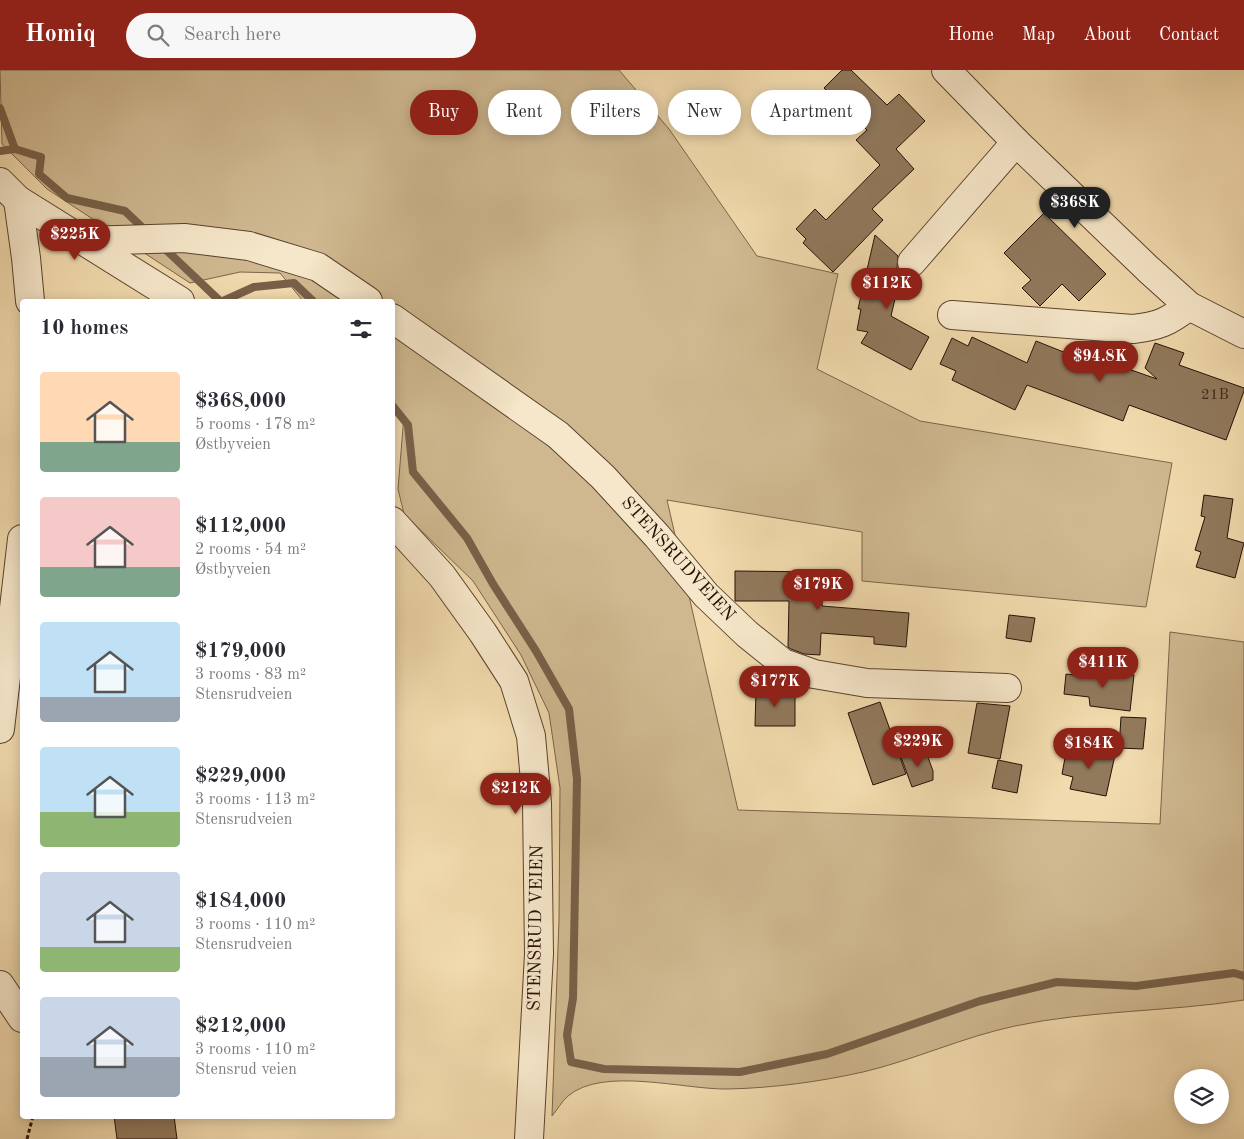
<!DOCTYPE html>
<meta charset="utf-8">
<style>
:root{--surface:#fff;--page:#f7f7f7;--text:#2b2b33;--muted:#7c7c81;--accent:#8f2418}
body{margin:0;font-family:"Old Standard TT",serif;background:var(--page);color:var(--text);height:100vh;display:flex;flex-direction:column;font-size:19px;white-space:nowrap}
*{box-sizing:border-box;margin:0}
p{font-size:16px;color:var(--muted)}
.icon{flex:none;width:28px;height:28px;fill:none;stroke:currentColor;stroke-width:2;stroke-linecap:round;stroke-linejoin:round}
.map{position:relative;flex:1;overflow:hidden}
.side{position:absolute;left:20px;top:229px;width:375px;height:820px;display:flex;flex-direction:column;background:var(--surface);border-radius:5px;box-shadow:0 2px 12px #0003}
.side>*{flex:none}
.hud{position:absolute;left:410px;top:20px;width:475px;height:45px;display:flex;gap:10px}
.controls{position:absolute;left:1174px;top:999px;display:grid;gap:10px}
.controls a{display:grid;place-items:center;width:55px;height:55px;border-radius:50%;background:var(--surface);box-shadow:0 2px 12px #0003;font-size:25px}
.price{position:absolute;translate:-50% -42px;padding:0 11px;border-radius:18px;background:var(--accent);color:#fff;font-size:16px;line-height:32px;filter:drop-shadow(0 1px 2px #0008)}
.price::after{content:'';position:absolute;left:50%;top:30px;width:15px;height:11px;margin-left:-8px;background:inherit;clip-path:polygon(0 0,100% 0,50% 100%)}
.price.active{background:#222;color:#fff}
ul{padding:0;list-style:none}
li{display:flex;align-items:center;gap:15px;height:125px;padding:0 20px}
li span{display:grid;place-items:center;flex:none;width:140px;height:100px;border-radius:5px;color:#555}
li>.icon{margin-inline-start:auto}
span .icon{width:60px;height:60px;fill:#fffc;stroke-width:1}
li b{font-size:21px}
h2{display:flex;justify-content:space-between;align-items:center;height:60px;padding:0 20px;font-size:21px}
.pill{padding:0 18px;border-radius:22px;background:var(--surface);box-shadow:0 2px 12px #0003;font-size:18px;line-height:45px}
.pill.active{background:var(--accent);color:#fff}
header{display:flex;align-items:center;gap:30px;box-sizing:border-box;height:70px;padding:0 25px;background:var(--accent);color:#fff}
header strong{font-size:24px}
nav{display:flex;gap:28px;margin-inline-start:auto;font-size:18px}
.search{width:350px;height:45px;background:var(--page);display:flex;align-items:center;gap:12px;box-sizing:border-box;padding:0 18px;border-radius:28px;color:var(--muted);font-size:19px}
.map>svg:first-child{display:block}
</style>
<header>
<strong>Homiq</strong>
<div class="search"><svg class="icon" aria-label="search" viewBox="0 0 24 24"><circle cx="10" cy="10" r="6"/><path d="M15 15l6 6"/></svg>Search here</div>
<nav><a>Home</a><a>Map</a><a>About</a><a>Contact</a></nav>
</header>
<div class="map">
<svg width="1244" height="1069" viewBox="0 0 1244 1069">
<rect width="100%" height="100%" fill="#f1daad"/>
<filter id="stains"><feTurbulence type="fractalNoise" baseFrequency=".004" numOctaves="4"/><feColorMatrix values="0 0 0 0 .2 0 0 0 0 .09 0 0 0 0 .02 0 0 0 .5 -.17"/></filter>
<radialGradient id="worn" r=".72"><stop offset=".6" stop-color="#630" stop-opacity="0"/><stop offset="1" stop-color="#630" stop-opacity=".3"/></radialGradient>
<path fill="#cfb890" stroke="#7c644a" d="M0,0H619L669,59L757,186L838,204L817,299L920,351L1172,393L1146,537L862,511V462L667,430L738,740L1160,754L1170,562L1244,572V930C1168,942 1090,940 1015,956C963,967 914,990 863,1002C818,1012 773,1018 728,1019C685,1020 603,996 568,1026C562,1031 557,1040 552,1046L559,850L560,718L549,643L521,585L473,511L404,444L398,419L404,345L393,333L392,231H303L280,203L240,202L190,213L47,119L2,74Z"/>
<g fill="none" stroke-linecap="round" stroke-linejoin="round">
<g stroke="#786048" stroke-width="8">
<path d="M0,38L15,79"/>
<path d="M0,81L15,79L41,87L39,104L67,128L125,141L148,163"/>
<path d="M162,176L220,231"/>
<path d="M223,231L254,217L294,213L313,231"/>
<path d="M392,335L408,355L413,402L467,468L493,514L536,581L569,639L577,709L573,928L567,965L571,992L604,999L740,1002L827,984L980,931L1057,912L1136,916L1234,903L1244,906"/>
</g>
</g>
<g fill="#91795c" stroke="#281005">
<path d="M842,0H851L887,35L899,24L925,51L896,79L914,99L872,139L883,150L833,202L803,173L806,169L796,159L815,139L826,150L880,95L856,70L867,60L824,18Z"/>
<path d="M1044,143L1106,204L1079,231L1062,214L1040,236L1022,218L1031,210L1004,183Z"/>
<path d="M875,165L898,186L897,198L901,203L907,206L898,216L891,246L929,267L911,300L861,273L868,262L857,260L861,239H858Z"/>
<path d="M972,267L1027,293L1036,271L1066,283L1068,278L1157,309L1145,298L1155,273L1184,283L1179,295L1244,318V321L1226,370L1129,335L1123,351L1027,315L1015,340L952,310L956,301L940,294L952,268L968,276Z"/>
<path d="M1204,425L1233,429L1227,468L1244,473L1235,508L1196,497L1201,482L1195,480L1205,447L1201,446Z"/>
<path d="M735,501L823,502L822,536L909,543L906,577L874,574V567L821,563L820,585L804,584L791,579L788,577L789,531H735Z"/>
<path d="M1009,545L1035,548L1031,572L1006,568Z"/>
<path d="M1092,600L1134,605L1130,641L1090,636L1089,627L1064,624L1066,604L1091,607Z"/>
<path d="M756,620H795V656H755Z"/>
<path d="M880,632L906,704L873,715L848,643Z"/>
<path d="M977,633L1010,636L1000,689L968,683Z"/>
<path d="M1121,647L1146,648L1143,679L1119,678Z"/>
<path d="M1067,677L1078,680L1079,677L1115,685L1106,726L1070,719L1073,707L1062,704Z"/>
<path d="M925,679L933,701V710L912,717L901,687Z"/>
<path d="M998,690L1022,695L1017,723L992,718Z"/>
<path d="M114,1046H174L177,1069H117Z"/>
</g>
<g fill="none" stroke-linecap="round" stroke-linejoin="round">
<defs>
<g id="minor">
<path d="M946,0L1016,72L1148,199L1189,236L1244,264"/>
<path d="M0,112L18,130L180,231"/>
<path d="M18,130L26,188L30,231"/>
<path d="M84,171L184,168L249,176L318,197L368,231"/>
<path d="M912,192L1016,72"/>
<path d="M952,245L1133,259C1159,256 1168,252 1189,236"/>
<path d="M392,248L558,365L603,407L657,466L706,525L747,564L783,593L814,604L867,613L1007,618"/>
<path d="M392,451L442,506L483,563L514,611L531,666L537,733L539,884L529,1069"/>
<path d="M0,659L22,469"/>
<path d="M0,915L22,948"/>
</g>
</defs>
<use href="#minor" stroke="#5a422f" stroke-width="30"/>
<path stroke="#281005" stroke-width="3" stroke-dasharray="4 2.5" stroke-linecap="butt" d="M27,1069L33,1046"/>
<use href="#minor" stroke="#f6e7ca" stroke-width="28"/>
</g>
<g text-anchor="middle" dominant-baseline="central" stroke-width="4.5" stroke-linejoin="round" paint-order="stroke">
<g font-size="15" fill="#422a1b">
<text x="1215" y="325">21B</text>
</g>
<g font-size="18" fill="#281005" stroke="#f6e7ca">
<text transform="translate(678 489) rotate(48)">STENSRUDVEIEN</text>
<text transform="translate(536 858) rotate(-89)">STENSRUD VEIEN</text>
</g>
</g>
<rect width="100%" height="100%" filter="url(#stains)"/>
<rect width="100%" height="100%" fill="url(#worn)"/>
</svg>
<div class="controls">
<a><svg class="icon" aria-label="layers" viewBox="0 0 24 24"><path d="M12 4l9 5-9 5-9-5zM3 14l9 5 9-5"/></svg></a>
</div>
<b class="price active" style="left:1075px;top:159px">$368K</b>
<b class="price" style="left:75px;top:191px">$225K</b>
<b class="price" style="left:887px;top:240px">$112K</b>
<b class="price" style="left:1100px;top:313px">$94.8K</b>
<b class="price" style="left:818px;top:541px">$179K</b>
<b class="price" style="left:1103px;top:619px">$411K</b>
<b class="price" style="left:775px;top:638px">$177K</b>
<b class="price" style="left:918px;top:698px">$229K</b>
<b class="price" style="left:1089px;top:700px">$184K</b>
<b class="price" style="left:516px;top:745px">$212K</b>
<div class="hud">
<a class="pill active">Buy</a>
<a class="pill">Rent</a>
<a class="pill">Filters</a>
<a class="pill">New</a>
<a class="pill">Apartment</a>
</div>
<section class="side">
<h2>10 homes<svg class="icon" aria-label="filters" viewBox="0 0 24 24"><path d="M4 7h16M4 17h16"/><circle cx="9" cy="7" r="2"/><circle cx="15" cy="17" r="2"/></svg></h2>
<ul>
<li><span style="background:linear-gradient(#ffd9b3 70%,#7fa58c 0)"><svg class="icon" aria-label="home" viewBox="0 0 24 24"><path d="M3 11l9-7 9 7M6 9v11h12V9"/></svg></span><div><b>$368,000</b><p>5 rooms · 178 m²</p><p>Østbyveien</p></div></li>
<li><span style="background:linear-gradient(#f6c9c9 70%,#7fa58c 0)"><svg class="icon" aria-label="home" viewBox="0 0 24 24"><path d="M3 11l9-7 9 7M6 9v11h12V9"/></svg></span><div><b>$112,000</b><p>2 rooms · 54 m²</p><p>Østbyveien</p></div></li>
<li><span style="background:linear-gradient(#bfe0f5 75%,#9aa5b1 0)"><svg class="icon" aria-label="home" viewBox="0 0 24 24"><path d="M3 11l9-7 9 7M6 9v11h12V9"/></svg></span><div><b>$179,000</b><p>3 rooms · 83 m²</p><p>Stensrudveien</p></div></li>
<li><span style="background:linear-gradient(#bfe0f5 65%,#8fb573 0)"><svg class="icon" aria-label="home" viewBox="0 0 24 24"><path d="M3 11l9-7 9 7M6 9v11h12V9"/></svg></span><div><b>$229,000</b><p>3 rooms · 113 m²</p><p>Stensrudveien</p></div></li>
<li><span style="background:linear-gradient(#c9d6e8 75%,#8fb573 0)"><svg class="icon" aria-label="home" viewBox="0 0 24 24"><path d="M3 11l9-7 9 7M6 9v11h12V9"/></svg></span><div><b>$184,000</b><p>3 rooms · 110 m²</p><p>Stensrudveien</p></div></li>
<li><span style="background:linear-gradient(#c9d6e8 60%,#9aa5b1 0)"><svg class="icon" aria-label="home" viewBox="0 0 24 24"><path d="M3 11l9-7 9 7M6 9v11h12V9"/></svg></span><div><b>$212,000</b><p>3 rooms · 110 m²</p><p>Stensrud veien</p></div></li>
</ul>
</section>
</div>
